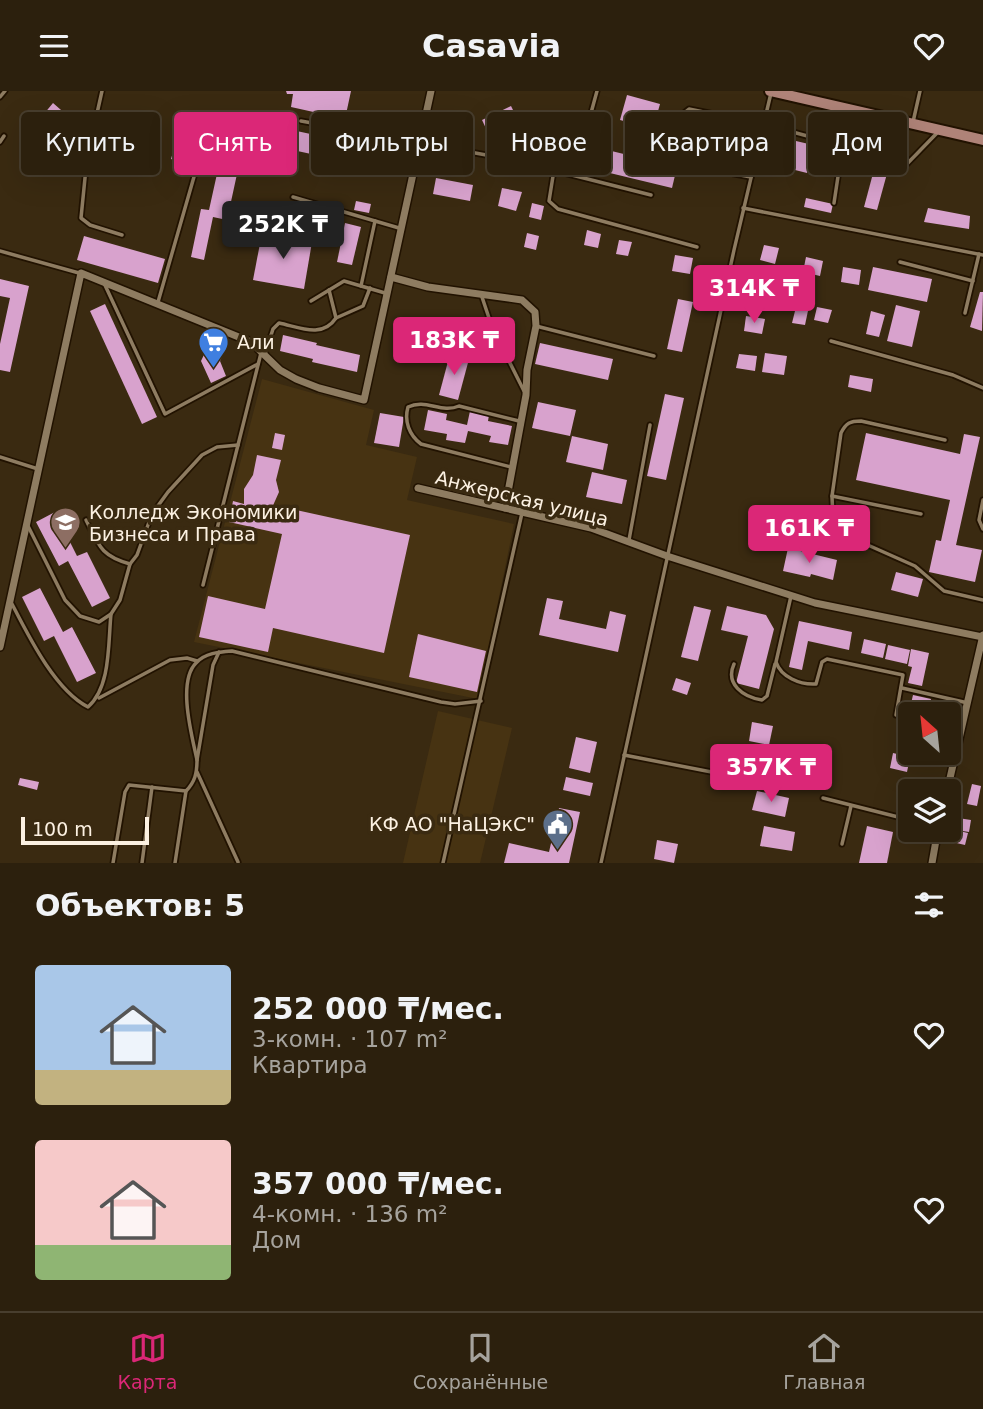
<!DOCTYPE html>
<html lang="ru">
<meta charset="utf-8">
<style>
:root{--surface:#2c200d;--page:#342816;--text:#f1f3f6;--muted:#a6a39d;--line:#483e2e;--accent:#db2777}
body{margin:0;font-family:"DejaVu Sans",sans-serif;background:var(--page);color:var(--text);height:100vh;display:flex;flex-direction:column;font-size:26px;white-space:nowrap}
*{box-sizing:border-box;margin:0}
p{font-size:23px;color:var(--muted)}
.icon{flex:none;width:38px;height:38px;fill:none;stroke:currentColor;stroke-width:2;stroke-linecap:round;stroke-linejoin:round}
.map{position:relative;height:772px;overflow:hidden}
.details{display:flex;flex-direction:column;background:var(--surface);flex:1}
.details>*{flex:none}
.top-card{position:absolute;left:21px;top:21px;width:942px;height:63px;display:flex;gap:14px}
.needle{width:46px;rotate:333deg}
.tools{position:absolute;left:898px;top:611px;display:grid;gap:14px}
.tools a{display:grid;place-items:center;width:63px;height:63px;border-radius:7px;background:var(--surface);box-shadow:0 7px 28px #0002,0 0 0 2px var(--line);font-size:35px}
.scale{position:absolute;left:21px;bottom:18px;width:128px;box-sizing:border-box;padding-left:7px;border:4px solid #fcf1e2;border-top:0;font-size:19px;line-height:24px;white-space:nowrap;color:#fcf1e2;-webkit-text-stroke:5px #3a2a11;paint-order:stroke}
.price{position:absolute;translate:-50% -60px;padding:0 16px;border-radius:7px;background:var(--accent);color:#fff;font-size:23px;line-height:46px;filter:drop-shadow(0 2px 4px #0008)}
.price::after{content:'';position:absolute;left:50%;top:42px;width:21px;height:16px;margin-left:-10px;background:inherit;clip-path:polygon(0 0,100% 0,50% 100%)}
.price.selected{background:#222;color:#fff}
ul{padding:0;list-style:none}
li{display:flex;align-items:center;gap:21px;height:175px;padding:0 35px}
li span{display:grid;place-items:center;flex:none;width:196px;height:140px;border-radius:7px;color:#555}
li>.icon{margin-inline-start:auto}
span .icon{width:84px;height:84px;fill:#fffc;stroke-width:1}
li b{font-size:30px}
h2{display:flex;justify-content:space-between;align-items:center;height:84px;padding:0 35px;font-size:30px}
.tag{padding:0 24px;border-radius:7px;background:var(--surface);box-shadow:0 7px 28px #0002,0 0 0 2px var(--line);font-size:24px;line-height:63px}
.tag.selected{background:var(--accent);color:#fff}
header{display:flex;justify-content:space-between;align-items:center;height:91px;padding:0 35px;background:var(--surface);font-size:32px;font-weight:600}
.dock{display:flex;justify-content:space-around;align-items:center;height:98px;border-top:2px solid var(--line);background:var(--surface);font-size:19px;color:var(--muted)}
.dock a{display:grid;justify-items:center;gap:4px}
.dock .selected{color:var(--accent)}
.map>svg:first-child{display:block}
</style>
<header><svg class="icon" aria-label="menu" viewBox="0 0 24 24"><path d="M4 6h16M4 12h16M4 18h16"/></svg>Casavia<svg class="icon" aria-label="heart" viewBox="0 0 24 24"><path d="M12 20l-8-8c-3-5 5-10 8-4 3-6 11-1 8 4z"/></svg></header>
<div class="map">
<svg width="983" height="772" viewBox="0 0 983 772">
<rect width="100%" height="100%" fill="#3a2a11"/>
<g fill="#473312">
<path d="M262,288L374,319L366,354L417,366L407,409L514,433L478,608L194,551Z"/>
<path d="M438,620L512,637L480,772H403Z"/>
</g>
<g fill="#d8a2cd">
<path d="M286,0H351L345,28L291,16L293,3H287Z"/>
<path d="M627,4L660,13L653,38L620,29Z"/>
<path d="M53,12L76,32L68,42L73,46L57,65L29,41Z"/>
<path d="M511,15L520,33L491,48L482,29Z"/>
<path d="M687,19L753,33L750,47L684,33Z"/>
<path d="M184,24L203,30L190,74L171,68Z"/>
<path d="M230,24L249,28L227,129L213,126L204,169L191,166L201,118L209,119Z"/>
<path d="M269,34L329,47L325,66L265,53Z"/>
<path d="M796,50L813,54L807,82L791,78Z"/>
<path d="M591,55L677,76L672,97L585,76Z"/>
<path d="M875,75L888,79L877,119L864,116Z"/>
<path d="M436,87L473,94L470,110L433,103Z"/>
<path d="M502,97L522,101L516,120L498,115Z"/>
<path d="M806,107L833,113L831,122L804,116Z"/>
<path d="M356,110L371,113L369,122L354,119Z"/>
<path d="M532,112L544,115L541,129L529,126Z"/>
<path d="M928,117L970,125L969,138L924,131Z"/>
<path d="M345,132L361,136L352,174L337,171Z"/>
<path d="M587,139L601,143L598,157L584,154Z"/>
<path d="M262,142L312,151L304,198L253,189Z"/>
<path d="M527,142L539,145L536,159L524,156Z"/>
<path d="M84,145L165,168L158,192L77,169Z"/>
<path d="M619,149L632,151L628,165L616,163Z"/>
<path d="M764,154L779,157L775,173L760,169Z"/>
<path d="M675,164L693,167L690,183L672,180Z"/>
<path d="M806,166L823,170L820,185L803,181Z"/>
<path d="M843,176L861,179L859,194L841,191Z"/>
<path d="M873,176L932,188L927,211L868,199Z"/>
<path d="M758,183L771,186L767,206L753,202Z"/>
<path d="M0,188L29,195L10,281L0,279V253L10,207L0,205Z"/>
<path d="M980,201H983L982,240L970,236Z"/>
<path d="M678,208L693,211L682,261L667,258Z"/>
<path d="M797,212L809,215L805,234L792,232Z"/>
<path d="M105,213L157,326L142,333L90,220Z"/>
<path d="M896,214L920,220L912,256L887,250Z"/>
<path d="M817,216L832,219L828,232L814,229Z"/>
<path d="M871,220L885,224L879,246L866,243Z"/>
<path d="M746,225L765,228L762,243L744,240Z"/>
<path d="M283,244L317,252L316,254L360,264L357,281L312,271L313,268L280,260Z"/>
<path d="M211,249L226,256L220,270L226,285L211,292L201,270Z"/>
<path d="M540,252L613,268L608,289L535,273Z"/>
<path d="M765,262L787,265L784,284L762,281Z"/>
<path d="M450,263L469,268L458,309L439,304Z"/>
<path d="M739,263L757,265L755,280L736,277Z"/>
<path d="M850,284L873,288L871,301L848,296Z"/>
<path d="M665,303L684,307L666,389L647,385Z"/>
<path d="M538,311L576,319L570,345L532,337Z"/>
<path d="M428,319L447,323L446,329L467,334L470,320L489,324L488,330L512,335L508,354L489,351L491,345L468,340L465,352L446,349L447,343L424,339Z"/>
<path d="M380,322L404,326L399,356L374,352Z"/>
<path d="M275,342L285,344L282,359L272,357Z"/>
<path d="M866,342L960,363L964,343L980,346L956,454L982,459L975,491L929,481L936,449L941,450L950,409L856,389Z"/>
<path d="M572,345L608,353L603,379L566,371Z"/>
<path d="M257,364L281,369L276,389L279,401L271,419L286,422L287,417L410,444L384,562L273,537L268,561L199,546L208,505L265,518L282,443L229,431L233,410L244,413V398L253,384Z"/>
<path d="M592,381L627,389L622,413L586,406Z"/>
<path d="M55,421L77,465L87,461L110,507L92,516L68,470L59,475L36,431Z"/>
<path d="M788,457L837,469L833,489L811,483L810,486L783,480Z"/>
<path d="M896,481L923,488L918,506L891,499Z"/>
<path d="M40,497L63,541L72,536L96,582L77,591L54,545L44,550L22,506Z"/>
<path d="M547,507L563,510L559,528L606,538L610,520L626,524L618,561L539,544Z"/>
<path d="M694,515L711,519L698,570L681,566Z"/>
<path d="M727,515L766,524L774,538L759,598L736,592L748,545L721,539Z"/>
<path d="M799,530L852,541L849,559L808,550L802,579L789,576Z"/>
<path d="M418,543L486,560L477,601L409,586Z"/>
<path d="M864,548L886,553L883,567L861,562Z"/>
<path d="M888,554L910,559L907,573L885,568Z"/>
<path d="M911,558L929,562L922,595L908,592L912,576L908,575Z"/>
<path d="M676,587L691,592L687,604L672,599Z"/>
<path d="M913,604L931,608L928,623H910V635L906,634Z"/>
<path d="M752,631L773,635L769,654L749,650Z"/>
<path d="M576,646L597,651L590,682L569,677Z"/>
<path d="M893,662L910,666L907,681L890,677Z"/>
<path d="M566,686L593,692L590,705L563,699Z"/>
<path d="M20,687L39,691L37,699L18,694Z"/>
<path d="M972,693L981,695L977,715L967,713Z"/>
<path d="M757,700L789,707L785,726L752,719Z"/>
<path d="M559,717L580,721L569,772H504L509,752L549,761Z"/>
<path d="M958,727L971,729L969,741L956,739Z"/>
<path d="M764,735L795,741L792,760L760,755Z"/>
<path d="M867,735L893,741L887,772H859Z"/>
<path d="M955,739L968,742L965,754L952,751Z"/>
<path d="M657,749L678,753L674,772L654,768Z"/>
</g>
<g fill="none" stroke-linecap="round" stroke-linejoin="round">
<defs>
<g id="service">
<path d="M102,0L87,67L81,127L90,134L122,144"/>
<path d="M0,6L5,0"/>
<path d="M843,19L862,68L903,77L937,42"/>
<path d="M301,30L508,68L651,104"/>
<path d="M913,31L920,0"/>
<path d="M0,51L4,45"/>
<path d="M676,59L684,22L689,18L763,33L837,53L842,59L834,112"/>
<path d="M554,79L549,110L558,118L697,156"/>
<path d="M574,84L597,0"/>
<path d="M751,86L713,79L709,74L712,61L717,58L755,67"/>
<path d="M293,106L399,137"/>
<path d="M743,117L983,164"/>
<path d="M0,160L79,182"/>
<path d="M900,171L973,190"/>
<path d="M104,192L165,323L258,273"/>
<path d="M361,195L375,130"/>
<path d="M482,206L492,236L524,300"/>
<path d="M311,210L344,190L385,202"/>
<path d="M158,211L202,58"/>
<path d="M965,222L979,163"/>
<path d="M336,227L363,215L370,197"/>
<path d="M536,235L654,265"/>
<path d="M831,250L953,284L983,297"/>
<path d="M265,263L273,238L279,232C299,236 322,248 336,227L329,199"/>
<path d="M945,349L861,330C850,330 846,332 841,342L832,405L833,430L861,451L915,475L944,500L983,509"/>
<path d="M0,366L38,378"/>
<path d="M511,376L421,353C409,344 404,330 408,316C426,307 441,323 459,315L519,330"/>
<path d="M832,405L921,423"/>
<path d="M983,409L979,429L983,438"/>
<path d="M86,429C99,455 101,465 130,473"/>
<path d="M27,433L65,509L80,525L99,531L111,523L120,509L130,473L137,464L152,423L168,401L202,364L217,356L238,354"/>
<path d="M629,449L650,334"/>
<path d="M203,494L261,262"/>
<path d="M791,505L776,571C781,586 800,594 816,593L822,571L827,568L903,584L896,624"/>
<path d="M12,513C29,546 55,599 88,616C111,596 108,552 111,523"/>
<path d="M734,573C725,593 743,606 762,609L767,605L775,573"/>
<path d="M902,597L968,612"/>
<path d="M99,607L170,569L187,567L197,570"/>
<path d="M624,664L727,684"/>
<path d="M197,669C192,645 177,591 196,572C205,562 219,561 232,560L441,611L455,613L481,610"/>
<path d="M197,681L238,771"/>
<path d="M823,707L910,729"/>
<path d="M842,753L851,715"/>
<path d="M113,772L125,701L129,694L186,700C195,691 197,682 197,669L213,574L219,561"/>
<path d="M142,772L152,696"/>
<path d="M175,772L186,700"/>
<path d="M443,772L522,422"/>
<path d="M601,772L734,159L771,2"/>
</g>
<g id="minor">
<path d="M391,186L428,196L522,209L535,221L536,235L527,279L526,304L505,417"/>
<path d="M418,397L591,437L667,465L815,512L983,546"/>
<path d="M0,556L81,182L251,251L280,279L296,288L319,297L364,309L431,0"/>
<path d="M947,700L983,544"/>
<path d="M932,772L938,738"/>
</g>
<path id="secondary" d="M770,0L983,49"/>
</defs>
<use href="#service" stroke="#211200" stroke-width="7"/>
<use href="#minor" stroke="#211200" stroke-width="10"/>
<use href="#secondary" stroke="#211200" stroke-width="14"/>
<use href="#service" stroke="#8e7c61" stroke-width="3.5"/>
<use href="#minor" stroke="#8e7c61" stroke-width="7"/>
<use href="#secondary" stroke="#af8378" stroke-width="10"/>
</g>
<defs>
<symbol id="supermarket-pin" viewBox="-11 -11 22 30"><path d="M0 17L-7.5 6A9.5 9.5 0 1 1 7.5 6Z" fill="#3f7fe0" stroke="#3a2a11"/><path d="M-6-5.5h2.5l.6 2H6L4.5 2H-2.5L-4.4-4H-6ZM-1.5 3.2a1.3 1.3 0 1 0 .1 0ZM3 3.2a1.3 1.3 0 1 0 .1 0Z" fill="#fff"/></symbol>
<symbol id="university-pin" viewBox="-11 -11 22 30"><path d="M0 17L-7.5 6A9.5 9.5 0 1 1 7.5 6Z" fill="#8d6e63" stroke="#3a2a11"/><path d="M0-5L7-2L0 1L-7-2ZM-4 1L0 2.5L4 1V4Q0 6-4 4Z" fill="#fff"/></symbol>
<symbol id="civic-pin" viewBox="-11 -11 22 30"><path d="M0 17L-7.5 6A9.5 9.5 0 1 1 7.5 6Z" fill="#5c6f8a" stroke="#3a2a11"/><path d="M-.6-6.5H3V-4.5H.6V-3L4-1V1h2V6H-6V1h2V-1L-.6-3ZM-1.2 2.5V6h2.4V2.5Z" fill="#fff"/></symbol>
</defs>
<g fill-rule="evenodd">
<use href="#supermarket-pin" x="196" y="234" width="35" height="47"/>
<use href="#university-pin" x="48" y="414" width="35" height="47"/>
<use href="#civic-pin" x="540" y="716" width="35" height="47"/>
</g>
<g text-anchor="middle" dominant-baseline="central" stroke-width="7" stroke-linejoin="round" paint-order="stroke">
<g font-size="19" fill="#fcf1e2" stroke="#3a2a11" text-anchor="start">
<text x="237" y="251">Али</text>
<text x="89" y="421">Колледж Экономики<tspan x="89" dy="22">Бизнеса и Права</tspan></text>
<text x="535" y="733" text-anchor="end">КФ АО "НаЦЭкС"</text>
</g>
<g font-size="19" fill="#fcf1e2" stroke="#3a2a11">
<text transform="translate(522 407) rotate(14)">Анжерская улица</text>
</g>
</g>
</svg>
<div class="tools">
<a><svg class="needle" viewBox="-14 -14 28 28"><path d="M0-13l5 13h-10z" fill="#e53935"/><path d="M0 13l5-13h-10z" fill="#a6a39d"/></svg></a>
<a><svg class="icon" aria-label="layers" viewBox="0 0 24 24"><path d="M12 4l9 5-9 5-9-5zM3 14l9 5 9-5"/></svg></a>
</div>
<div class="scale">100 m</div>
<b class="price selected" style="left:283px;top:170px">252K ₸</b>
<b class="price" style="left:754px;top:234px">314K ₸</b>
<b class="price" style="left:454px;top:286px">183K ₸</b>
<b class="price" style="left:809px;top:474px">161K ₸</b>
<b class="price" style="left:771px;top:713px">357K ₸</b>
<div class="top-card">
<a class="tag">Купить</a>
<a class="tag selected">Снять</a>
<a class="tag">Фильтры</a>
<a class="tag">Новое</a>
<a class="tag">Квартира</a>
<a class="tag">Дом</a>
</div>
</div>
<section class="details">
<h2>Объектов: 5<svg class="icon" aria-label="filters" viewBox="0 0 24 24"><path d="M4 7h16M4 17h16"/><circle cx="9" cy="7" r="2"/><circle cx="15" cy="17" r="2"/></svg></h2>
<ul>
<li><span style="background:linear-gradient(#a9c7e8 75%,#c2b280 0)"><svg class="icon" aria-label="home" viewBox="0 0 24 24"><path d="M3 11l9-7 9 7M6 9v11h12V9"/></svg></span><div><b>252 000 ₸/мес.</b><p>3-комн. · 107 m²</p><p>Квартира</p></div><svg class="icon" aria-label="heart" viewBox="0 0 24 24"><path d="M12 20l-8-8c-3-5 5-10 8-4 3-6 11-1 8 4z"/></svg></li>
<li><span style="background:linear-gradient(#f6c9c9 75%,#8fb573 0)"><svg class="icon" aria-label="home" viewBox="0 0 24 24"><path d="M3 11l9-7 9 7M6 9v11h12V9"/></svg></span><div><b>357 000 ₸/мес.</b><p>4-комн. · 136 m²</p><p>Дом</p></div><svg class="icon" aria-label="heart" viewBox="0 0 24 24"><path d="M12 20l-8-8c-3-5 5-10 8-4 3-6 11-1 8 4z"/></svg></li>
</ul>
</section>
<nav class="dock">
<a class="selected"><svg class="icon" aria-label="map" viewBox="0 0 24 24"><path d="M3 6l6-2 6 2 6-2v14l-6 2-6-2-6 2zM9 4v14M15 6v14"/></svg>Карта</a>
<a><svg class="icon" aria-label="saved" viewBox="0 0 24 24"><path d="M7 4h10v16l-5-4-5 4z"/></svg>Сохранённые</a>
<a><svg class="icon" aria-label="home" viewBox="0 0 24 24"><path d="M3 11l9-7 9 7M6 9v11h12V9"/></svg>Главная</a>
</nav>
